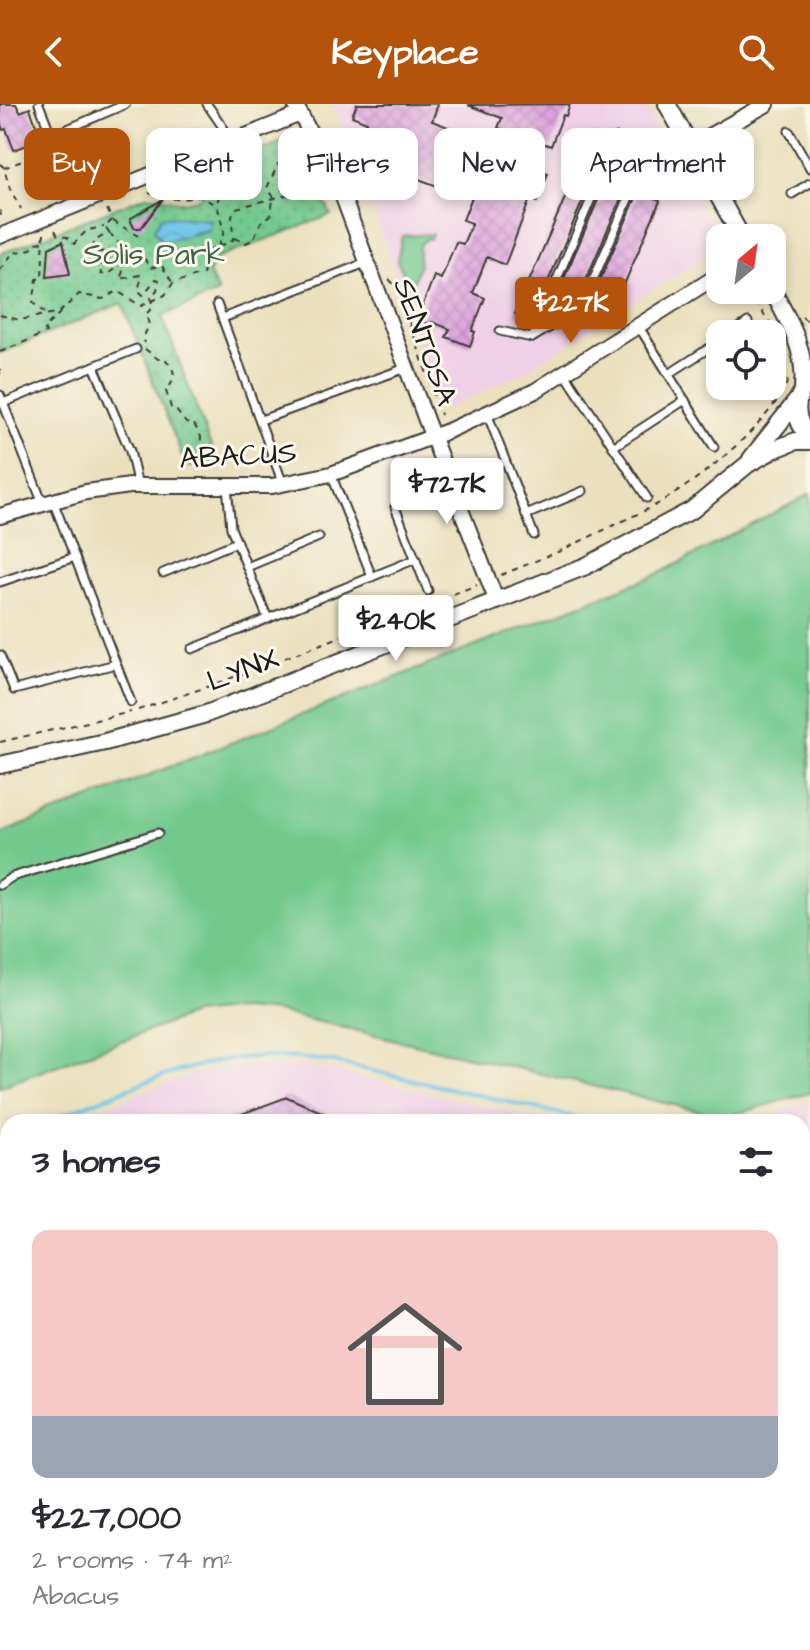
<!DOCTYPE html>
<meta charset="utf-8">
<style>
:root{--surface:#fff;--page:#f7f7f7;--text:#2b2b33;--muted:#7c7c81;--accent:#b45309}
body{margin:0;font-family:"Architects Daughter",sans-serif;background:var(--page);color:var(--text);height:100vh;display:flex;flex-direction:column;font-size:30px;white-space:nowrap}
*{box-sizing:border-box;margin:0}
p{font-size:26px;color:var(--muted)}
.icon{flex:none;width:44px;height:44px;fill:none;stroke:currentColor;stroke-width:2;stroke-linecap:round;stroke-linejoin:round}
.map{position:relative;flex:1;overflow:hidden}
.sheet{position:absolute;left:0px;top:1010px;width:810px;height:536px;display:flex;flex-direction:column;background:var(--surface);border-radius:24px 24px 0 0;box-shadow:0 4px 12px #0003}
.sheet>*{flex:none}
.top-card{position:absolute;left:24px;top:24px;width:762px;height:72px;display:flex;gap:16px}
.needle{width:52px;rotate:29deg}
.controls{position:absolute;left:706px;top:120px;display:grid;gap:16px}
.controls a{display:grid;place-items:center;width:80px;height:80px;border-radius:16px;background:var(--surface);box-shadow:0 4px 12px #0003;font-size:40px}
.price{position:absolute;translate:-50% -68px;padding:0 18px;border-radius:8px;background:#fff;color:#222;font-size:26px;line-height:52px;filter:drop-shadow(0 2px 4px #0008)}
.price::after{content:'';position:absolute;left:50%;top:48px;width:24px;height:18px;margin-left:-12px;background:inherit;clip-path:polygon(0 0,100% 0,50% 100%)}
.price.selected{background:var(--accent);color:#fff}
ul{padding:0;list-style:none}
li{display:grid;align-content:center;gap:16px;height:424px;padding:0 32px}
li span{display:grid;place-items:center;height:248px;border-radius:16px;color:#555}
li>.icon{margin-inline-start:auto}
span .icon{width:144px;height:144px;fill:#fffc;stroke-width:1}
li b{font-size:34px}
h2{display:flex;justify-content:space-between;align-items:center;height:96px;padding:0 32px;font-size:34px}
.pill{padding:0 28px;border-radius:16px;background:var(--surface);box-shadow:0 4px 12px #0003;font-size:28px;line-height:72px}
.pill.selected{background:var(--accent);color:#fff}
header{display:flex;justify-content:space-between;align-items:center;height:104px;padding:0 32px;background:var(--accent);color:#fff;font-size:36px;font-weight:700}
.map>svg:first-child{display:block}
</style>
<header><svg class="icon" aria-label="back" viewBox="0 0 24 24"><path d="M15 5l-7 7 7 7"/></svg>Keyplace<svg class="icon" aria-label="search" viewBox="0 0 24 24"><circle cx="10" cy="10" r="6"/><path d="M15 15l6 6"/></svg></header>
<div class="map">
<svg width="810" height="1546" viewBox="0 0 810 1546">
<defs>
<pattern id="park-dots" width="8" height="8" patternUnits="userSpaceOnUse" patternTransform="scale(2)"><rect width="8" height="8" fill="#73c98d"/><path d="M2 2h.1M6 6h.1" fill="none" stroke="#63ac79" stroke-width="1.8" stroke-linecap="round"/></pattern>
<pattern id="water-waves" width="16" height="10" patternUnits="userSpaceOnUse" patternTransform="scale(2)"><rect width="16" height="10" fill="#6dc4ea"/><path d="M0 5q4-4 8 0t8 0" fill="none" stroke="#5ea8c8"/></pattern>
<pattern id="building-cross-hatch" width="8" height="8" patternUnits="userSpaceOnUse" patternTransform="scale(2)"><rect width="8" height="8" fill="#dca1dc"/><path d="M0 0l8 8M0 8l8-8" fill="none" stroke="#bc8abc"/></pattern>
</defs>
<rect width="100%" height="100%" fill="#fbf7ec"/>
<filter id="ink" filterUnits="userSpaceOnUse"><feTurbulence type="fractalNoise" baseFrequency=".0125" numOctaves="2"/><feDisplacementMap in="SourceGraphic" scale="16" xChannelSelector="R" yChannelSelector="G"/><feConvolveMatrix kernelMatrix="1 2 1 2 8 2 1 2 1" color-interpolation-filters="sRGB"/></filter>
<filter id="wash" filterUnits="userSpaceOnUse"><feTurbulence type="fractalNoise" baseFrequency=".006" numOctaves="4" result="noise"/><feDisplacementMap in="SourceGraphic" scale="32" xChannelSelector="R" yChannelSelector="G"/><feGaussianBlur stdDeviation="1.8" result="paint"/><feColorMatrix in="noise" values="0 0 0 0 0 0 0 0 0 0 0 0 0 0 0 0 0 1.4 0 .05"/><feComposite in="paint" operator="in"/></filter>
<g filter="url(#wash)">
<rect width="100%" height="100%" fill="#eae0bd"/>
<g fill="#efd0e6">
<path d="M331,0H644L720,137V143L522,269L445,305L402,193L354,46Z"/>
<path d="M270,960L330,966L554,1018H61L189,971L234,962Z"/>
<path d="M810,996V1047L802,1045V1018H753Z"/>
<path d="M8,1039V1241L0,1244V1042Z"/>
<path d="M802,1076L810,1078V1156L802,1155Z"/>
<path d="M802,1232H810V1401L802,1426Z"/>
<path d="M8,1343V1537L0,1545V1344Z"/>
<path d="M84,1538H365L386,1546H77Z"/>
<path d="M436,1538H767L764,1546H456Z"/>
</g>
<g fill="#73c98d" stroke="#487254" stroke-width="2">
<path d="M432,130L430,135L427,134L419,141V161L411,184L397,157L402,132Z"/>
<path d="M810,390V989L732,1011H716L277,908L240,905L193,910L0,983V730L660,469Z"/>
</g>
<path fill="url(#park-dots)" stroke="#487254" stroke-width="2" d="M287,30L299,33V41L331,111L215,155L209,168L218,189L162,212L219,364L186,362L122,199L0,249V150L148,91L183,98L197,95L202,91L214,65L277,40Z"/>
<path fill="url(#water-waves)" stroke="#447083" stroke-width="2" d="M161,112L210,116L209,126L162,138L154,126Z"/>
<g fill="none" stroke-linecap="round" stroke-linejoin="round">
<g stroke="#6dc4ea" stroke-width="4">
<path d="M43,1018C102,996 162,967 224,956C260,950 298,953 334,958L596,1018"/>
<path d="M0,1034L8,1031"/>
<path d="M802,1066L810,1068"/>
</g>
</g>
<g id="blocks">
<g fill="url(#building-cross-hatch)">
<path d="M0,0H16L20,8L30,4L41,36L14,46L6,25L3,26L0,18Z"/>
<path d="M357,0H438L432,17L472,32L466,48L476,52L474,56L498,65L504,48L512,52L514,48L543,59L540,66L548,69L537,98L530,95L505,161L487,153L473,189L485,194L472,227L475,228L470,242L446,233L450,225L432,218L430,221L417,216L434,172L441,175L456,138L463,140L472,119L463,116L479,75L459,67L451,87L405,70L409,58L375,43L376,39L361,33L367,18L352,12Z"/>
<path d="M570,0L566,12L563,11L551,42L498,24L502,14L468,1Z"/>
<path d="M592,31L608,38L531,217L515,210Z"/>
<path d="M617,52L636,60L578,194L559,186Z"/>
<path d="M639,87L660,97L611,211L591,203L590,199Z"/>
<path d="M163,95L141,124H134L130,115Z"/>
<path d="M63,137L70,170L47,173L49,144Z"/>
<path d="M287,993L344,1018H223V1017Z"/>
</g>
</g>
</g>
<g filter="url(#ink)">
<use href="#blocks" fill-opacity="0" stroke="#3b3934" stroke-width="2"/>
<g fill="none" stroke-linecap="round" stroke-linejoin="round">
<defs>
<g id="service">
<path d="M39,0L78,99"/>
<path d="M207,0L233,38"/>
<path d="M789,27L810,64"/>
<path d="M51,32L126,0"/>
<path d="M792,90L810,79"/>
<path d="M217,200L283,380"/>
<path d="M223,214L368,158"/>
<path d="M639,223L714,343"/>
<path d="M500,227L532,234L577,207L583,199L647,52"/>
<path d="M730,230L748,218"/>
<path d="M532,234L617,34"/>
<path d="M94,262L130,347L138,382"/>
<path d="M564,268L647,394"/>
<path d="M669,270L720,237"/>
<path d="M0,291L43,400"/>
<path d="M3,299L136,245"/>
<path d="M487,309L534,431"/>
<path d="M261,316L406,264"/>
<path d="M613,343L685,296"/>
<path d="M331,370L372,473"/>
<path d="M227,382L231,424L268,515"/>
<path d="M53,397L131,598"/>
<path d="M395,403L428,487"/>
<path d="M526,411L583,387"/>
<path d="M247,463L319,433"/>
<path d="M163,469L237,438"/>
<path d="M0,478L75,453"/>
<path d="M192,545L416,455"/>
<path d="M0,551L14,586L116,560"/>
<path d="M0,781L12,773L158,729"/>
<path d="M0,1066L8,1063"/>
<path d="M0,1153L8,1174"/>
<path d="M0,1231L8,1228"/>
<path d="M802,1268L810,1278"/>
<path d="M802,1313L810,1282"/>
<path d="M0,1392L8,1411"/>
<path d="M270,1538L291,1546"/>
<path d="M497,1538L515,1546"/>
<path d="M205,1546L227,1538"/>
<path d="M729,1546L732,1538"/>
</g>
<g id="minor">
<path d="M295,0L340,85L426,316L497,498"/>
<path d="M691,42L767,0"/>
<path d="M0,132L300,10"/>
<path d="M0,412L86,388L130,382H272L331,370L448,327L535,287L720,170"/>
<path d="M549,1546L550,1538"/>
</g>
<g id="tertiary">
<path d="M667,0L742,134"/>
<path d="M772,186C790,218 807,248 803,285"/>
<path d="M800,291C794,307 798,321 810,333"/>
<path d="M751,355L799,294"/>
<path d="M0,661L105,638L206,610L586,462L692,406L748,360L775,345L796,337H810"/>
<path d="M0,1329H8"/>
<path d="M409,1538L429,1546"/>
</g>
<g id="primary">
<path d="M802,1173H810"/>
<path d="M802,1208L810,1212"/>
<path d="M802,1498L810,1473"/>
<path d="M23,1546L30,1538"/>
<path d="M55,1546L62,1538"/>
<path d="M787,1546L789,1538"/>
</g>
</defs>
<use href="#service" stroke="#3b3934" stroke-width="11"/>
<use href="#minor" stroke="#3b3934" stroke-width="18"/>
<use href="#tertiary" stroke="#3b3934" stroke-width="20"/>
<use href="#primary" stroke="#3b3934" stroke-width="24"/>
<g stroke="#3b3934" stroke-width="2" stroke-dasharray="6 6" stroke-linecap="butt">
<path d="M326,29L338,51"/>
<path d="M0,59L4,64L10,85L21,105"/>
<path d="M4,64L48,47"/>
<path d="M299,79L290,72L289,43L300,35"/>
<path d="M149,89L180,96L199,92L216,101"/>
<path d="M199,91L204,83"/>
<path d="M274,93L267,84L278,60L308,57"/>
<path d="M107,105L112,116L105,123L109,129L94,137L93,146L97,148L110,147L100,162L101,170L106,171L122,160L125,162L120,175L140,171L142,173L138,186L143,191L156,175L159,176L157,186L151,193L152,204L146,210L149,221L143,234L145,239"/>
<path d="M0,106L1,113"/>
<path d="M113,117L138,132"/>
<path d="M55,126L58,132L67,133L74,140L87,126L104,123"/>
<path d="M44,129L42,174L37,175L33,199L46,210"/>
<path d="M109,129C120,138 127,153 139,158L145,155L149,164L162,162L172,178"/>
<path d="M234,134L246,139L253,136L261,118L271,111L273,95"/>
<path d="M218,143L224,128L217,101L225,59"/>
<path d="M0,166L13,149L31,145L37,139L43,138"/>
<path d="M389,175L398,185L441,311"/>
<path d="M751,186L765,213L774,222"/>
<path d="M0,211L20,216L60,208L79,190L103,195L117,187L141,202L165,191L173,179L203,170L209,147L233,136L232,111L236,104L294,89L311,63"/>
<path d="M802,213L810,219"/>
<path d="M145,245L158,255H165C177,267 176,275 166,287L171,304L176,306L186,319L194,320L201,333L200,346L206,356L197,366"/>
<path d="M0,248L46,229L44,224L60,209"/>
<path d="M0,265V272"/>
<path d="M654,402C694,381 776,316 789,273"/>
<path d="M501,471L560,447L648,405"/>
<path d="M138,606L213,581L477,481"/>
<path d="M0,638L131,608"/>
</g>
<use href="#service" stroke="#fff" stroke-width="7"/>
<use href="#minor" stroke="#fff" stroke-width="14"/>
<use href="#tertiary" stroke="#fff" stroke-width="16"/>
<use href="#primary" stroke="#fff" stroke-width="20"/>
</g>
</g>
<g text-anchor="middle" dominant-baseline="central" stroke-width="6" stroke-linejoin="round" paint-order="stroke">
<g font-size="30" fill="#3f6149" stroke="#fbf7ec">
<text x="154" y="151">Solis Park</text>
</g>
<g font-size="30" fill="#1c1c1c" stroke="#fbf7ec">
<text transform="translate(425 238) rotate(70)">SENTOSA</text>
<text transform="translate(238 352) rotate(-3)">ABACUS</text>
<text transform="translate(243 566) rotate(-21)">LYNX</text>
</g>
</g>
</svg>
<div class="controls">
<a><svg class="needle" viewBox="-14 -14 28 28"><path d="M0-13l5 13h-10z" fill="#e53935"/><path d="M0 13l5-13h-10z" fill="#7c7c81"/></svg></a>
<a><svg class="icon" aria-label="locate" viewBox="0 0 24 24"><circle cx="12" cy="12" r="6"/><path d="M12 2v4M12 18v4M2 12h4M18 12h4"/></svg></a>
</div>
<b class="price selected" style="left:571px;top:241px">$227K</b>
<b class="price" style="left:447px;top:422px">$727K</b>
<b class="price" style="left:396px;top:559px">$240K</b>
<div class="top-card">
<a class="pill selected">Buy</a>
<a class="pill">Rent</a>
<a class="pill">Filters</a>
<a class="pill">New</a>
<a class="pill">Apartment</a>
</div>
<section class="sheet">
<h2>3 homes<svg class="icon" aria-label="filters" viewBox="0 0 24 24"><path d="M4 7h16M4 17h16"/><circle cx="9" cy="7" r="2"/><circle cx="15" cy="17" r="2"/></svg></h2>
<ul>
<li><span style="background:linear-gradient(#f6c9c9 75%,#9aa5b1 0)"><svg class="icon" aria-label="home" viewBox="0 0 24 24"><path d="M3 11l9-7 9 7M6 9v11h12V9"/></svg></span><div><b>$227,000</b><p>2 rooms · 74 m²</p><p>Abacus</p></div></li>
</ul>
</section>
</div>
